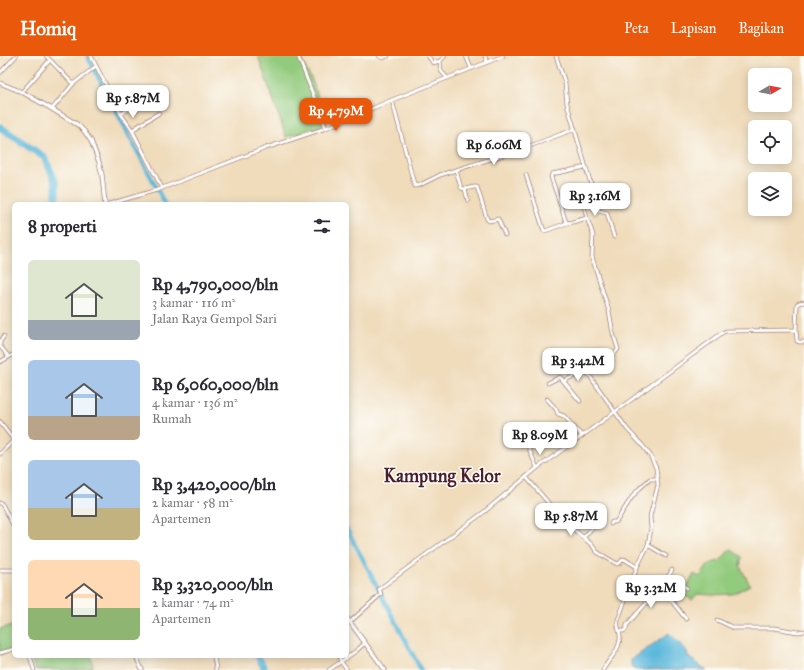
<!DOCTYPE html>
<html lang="id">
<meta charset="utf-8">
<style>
:root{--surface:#fff;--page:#f2f2f3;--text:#2b2b33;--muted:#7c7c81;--accent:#ea580c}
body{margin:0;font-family:"IM FELL Great Primer",serif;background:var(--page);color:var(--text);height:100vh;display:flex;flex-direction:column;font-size:15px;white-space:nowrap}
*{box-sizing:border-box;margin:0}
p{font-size:13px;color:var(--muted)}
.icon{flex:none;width:22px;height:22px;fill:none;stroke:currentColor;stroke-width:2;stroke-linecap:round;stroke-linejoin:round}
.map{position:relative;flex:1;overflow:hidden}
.side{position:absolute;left:12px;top:146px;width:337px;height:456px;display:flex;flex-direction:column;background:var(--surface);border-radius:6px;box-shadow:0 2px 10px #0003}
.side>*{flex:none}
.needle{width:26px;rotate:80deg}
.buttons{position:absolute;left:748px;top:12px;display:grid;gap:8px}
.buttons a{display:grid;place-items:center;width:44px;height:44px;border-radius:6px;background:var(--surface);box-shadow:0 2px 10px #0003;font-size:20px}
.price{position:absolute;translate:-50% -34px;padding:0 9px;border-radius:8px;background:#fff;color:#222;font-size:13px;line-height:26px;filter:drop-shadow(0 1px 2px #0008)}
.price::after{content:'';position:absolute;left:50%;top:24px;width:12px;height:9px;margin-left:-6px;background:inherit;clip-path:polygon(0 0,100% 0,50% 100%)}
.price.active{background:var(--accent);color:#fff}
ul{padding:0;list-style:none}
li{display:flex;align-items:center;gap:12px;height:100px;padding:0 16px}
li span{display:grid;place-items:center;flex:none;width:112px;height:80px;border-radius:6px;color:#555}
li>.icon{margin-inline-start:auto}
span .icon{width:48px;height:48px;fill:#fffc;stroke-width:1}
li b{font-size:17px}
h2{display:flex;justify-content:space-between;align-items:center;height:48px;padding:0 16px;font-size:17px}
header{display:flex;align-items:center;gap:24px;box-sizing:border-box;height:56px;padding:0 20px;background:var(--accent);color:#fff}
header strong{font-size:19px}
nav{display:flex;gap:22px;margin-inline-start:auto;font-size:14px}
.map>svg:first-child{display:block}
</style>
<header>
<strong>Homiq</strong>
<nav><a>Peta</a><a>Lapisan</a><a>Bagikan</a></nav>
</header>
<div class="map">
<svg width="804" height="614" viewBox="0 0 804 614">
<rect width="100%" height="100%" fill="#fdfcf7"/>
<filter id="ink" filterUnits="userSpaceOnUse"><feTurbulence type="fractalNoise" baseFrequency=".025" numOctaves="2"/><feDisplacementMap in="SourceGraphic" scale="8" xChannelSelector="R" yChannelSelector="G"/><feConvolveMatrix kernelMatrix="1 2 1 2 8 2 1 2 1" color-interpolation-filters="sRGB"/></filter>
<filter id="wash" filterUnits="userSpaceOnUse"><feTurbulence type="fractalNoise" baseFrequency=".012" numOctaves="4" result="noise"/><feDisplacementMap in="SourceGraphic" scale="16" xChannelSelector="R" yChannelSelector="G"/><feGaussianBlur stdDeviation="0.9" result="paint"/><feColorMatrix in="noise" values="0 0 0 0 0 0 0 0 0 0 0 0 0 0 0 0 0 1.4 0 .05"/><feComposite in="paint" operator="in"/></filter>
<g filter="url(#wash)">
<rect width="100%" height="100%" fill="#f0dcbb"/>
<g fill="#93cb7e" stroke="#6e7554">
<path d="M258,0H300L303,8L312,24L327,68L286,81Z"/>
<path d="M730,493L742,501L740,510L750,529L733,538L711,539L697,538L692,544L683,538L694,518L700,521L709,508L721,504Z"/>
<path d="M14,569V594L0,598V573Z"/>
<path d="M31,600H91L93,611L79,614H35Z"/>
</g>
<path fill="#5db9db" stroke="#546c83" d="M669,577L687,595L688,601L707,614H636L631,610V604Z"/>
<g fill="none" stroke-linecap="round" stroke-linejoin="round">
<g stroke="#5db9db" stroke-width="4">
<path d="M87,0L165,148"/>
<path d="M347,473L421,614"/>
</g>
<g stroke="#5db9db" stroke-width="7">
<path d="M0,71L44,101L51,115L56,129V148"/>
<path d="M258,600L265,614"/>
</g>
</g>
</g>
<g filter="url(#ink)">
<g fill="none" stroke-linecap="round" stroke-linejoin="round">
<defs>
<g id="minor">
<path d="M91,0L121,58L132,74L162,132"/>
<path d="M298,0L326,72"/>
<path d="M379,0L382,2L388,0"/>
<path d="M428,0L433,7L440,5"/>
<path d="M445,0L440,5L441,15L447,22"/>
<path d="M466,0L471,12"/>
<path d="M485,0L487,6"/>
<path d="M556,0L565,27L567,48L593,135L583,141L582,142L587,162L593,179L592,201L609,255L613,277L618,293L616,296L587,316L574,320L564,325"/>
<path d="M50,4L73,28"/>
<path d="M0,17L16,0"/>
<path d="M22,36L50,4L46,0"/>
<path d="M392,44L414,128L415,130L420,129L440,119L519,94L575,73"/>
<path d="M52,53L73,28L96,10"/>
<path d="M121,58L139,46L152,36"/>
<path d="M132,74L159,57"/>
<path d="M586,111L552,118L551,121L566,166L569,167L587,162"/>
<path d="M456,114L461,132L465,133L468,145"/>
<path d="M526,119L544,175H545L567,167"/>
<path d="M465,133L474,131H477L487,163L489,165L498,163L505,179"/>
<path d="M593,135L599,155L607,157L614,181"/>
<path d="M109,148L157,134L266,92L326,72L392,44L503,0"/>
<path d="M796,274L797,248L799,247L804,246"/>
<path d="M0,288V286L4,280"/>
<path d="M0,290L9,301"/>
<path d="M0,306L14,298"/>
<path d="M587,316L620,363L627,373L642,389L650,399L656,412L658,429L650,460L651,472L648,489L637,511L618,564C616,571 621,575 620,583C618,598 609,602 603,614"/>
<path d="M548,327L560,321L580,345"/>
<path d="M547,343L556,353L558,358L564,360L582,380"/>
<path d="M531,384L527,388L537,412"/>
<path d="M0,398L14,384"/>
<path d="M526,421L564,465L592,489L597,496L617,508L620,507L622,504L624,503L637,511"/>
<path d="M0,447L2,448L14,471"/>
<path d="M611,468L612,466H616L632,441L639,433L650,423H657"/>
<path d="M583,482L595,469"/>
<path d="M648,489L666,500"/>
<path d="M0,514H14"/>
<path d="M668,521L687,532"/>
<path d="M658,534L671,544L674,548L686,563"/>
<path d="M717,564L734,572H774L798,576L804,575"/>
<path d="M350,566L381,538L379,533L484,456L537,412L582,380L722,277L726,275L796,274L797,285L799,286H804"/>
<path d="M619,575H624L626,573L627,569C642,550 661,535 672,514"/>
<path d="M0,597L14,593"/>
<path d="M30,600L34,614"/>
<path d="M214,600L216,614"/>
<path d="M339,600L341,606L347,614"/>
<path d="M329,614L356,595L365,587"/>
</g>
<g id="tertiary">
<path d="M0,27L22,36L52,53L78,69L84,75L91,85L99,106L102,119L105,148"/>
<path d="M0,366L14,384"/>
<path d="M347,562L365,587L385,614"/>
<path d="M136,600L142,614"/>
</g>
</defs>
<use href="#minor" stroke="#9d7e73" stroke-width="4.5"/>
<use href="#tertiary" stroke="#9d7e73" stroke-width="5"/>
<use href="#minor" stroke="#fff" stroke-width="3"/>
<use href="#tertiary" stroke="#fff" stroke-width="3.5"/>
</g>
</g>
<g text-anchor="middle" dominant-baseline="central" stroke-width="3" stroke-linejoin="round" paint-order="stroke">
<g font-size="18" font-weight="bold" fill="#4a1f2b" stroke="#fdfcf7">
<text x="442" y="420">Kampung Kelor</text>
</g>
</g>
</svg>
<div class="buttons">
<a><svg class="needle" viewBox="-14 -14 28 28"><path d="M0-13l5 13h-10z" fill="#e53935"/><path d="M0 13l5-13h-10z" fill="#7c7c81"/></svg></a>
<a><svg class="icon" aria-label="locate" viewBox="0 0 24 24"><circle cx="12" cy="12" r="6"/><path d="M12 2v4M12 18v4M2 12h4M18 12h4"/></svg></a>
<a><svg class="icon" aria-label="layers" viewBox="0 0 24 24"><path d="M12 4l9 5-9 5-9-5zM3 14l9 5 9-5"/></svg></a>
</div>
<b class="price" style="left:133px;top:63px">Rp 5.87M</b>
<b class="price active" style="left:336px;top:76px">Rp 4.79M</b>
<b class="price" style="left:494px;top:110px">Rp 6.06M</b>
<b class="price" style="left:595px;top:161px">Rp 3.16M</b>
<b class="price" style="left:578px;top:326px">Rp 3.42M</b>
<b class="price" style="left:540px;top:400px">Rp 8.09M</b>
<b class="price" style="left:571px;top:481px">Rp 5.87M</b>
<b class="price" style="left:651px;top:553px">Rp 3.32M</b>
<section class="side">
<h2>8 properti<svg class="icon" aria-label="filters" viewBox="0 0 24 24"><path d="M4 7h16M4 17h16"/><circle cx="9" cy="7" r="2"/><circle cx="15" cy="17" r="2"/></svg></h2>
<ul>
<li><span style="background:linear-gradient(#dfe7d0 75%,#9aa5b1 0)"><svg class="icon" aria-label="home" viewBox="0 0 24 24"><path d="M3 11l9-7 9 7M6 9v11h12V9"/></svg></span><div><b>Rp 4,790,000/bln</b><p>3 kamar · 116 m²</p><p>Jalan Raya Gempol Sari</p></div></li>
<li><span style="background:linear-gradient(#a9c7e8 70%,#b9a48a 0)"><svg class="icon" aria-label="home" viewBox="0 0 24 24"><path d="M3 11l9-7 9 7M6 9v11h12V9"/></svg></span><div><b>Rp 6,060,000/bln</b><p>4 kamar · 136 m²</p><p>Rumah</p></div></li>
<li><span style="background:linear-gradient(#a9c7e8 60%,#c2b280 0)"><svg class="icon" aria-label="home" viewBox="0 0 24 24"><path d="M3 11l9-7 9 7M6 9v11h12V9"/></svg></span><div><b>Rp 3,420,000/bln</b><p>2 kamar · 58 m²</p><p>Apartemen</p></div></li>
<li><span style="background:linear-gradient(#ffd9b3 60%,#8fb573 0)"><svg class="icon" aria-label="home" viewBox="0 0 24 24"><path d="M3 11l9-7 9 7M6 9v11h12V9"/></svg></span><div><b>Rp 3,320,000/bln</b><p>2 kamar · 74 m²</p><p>Apartemen</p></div></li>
</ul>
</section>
</div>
